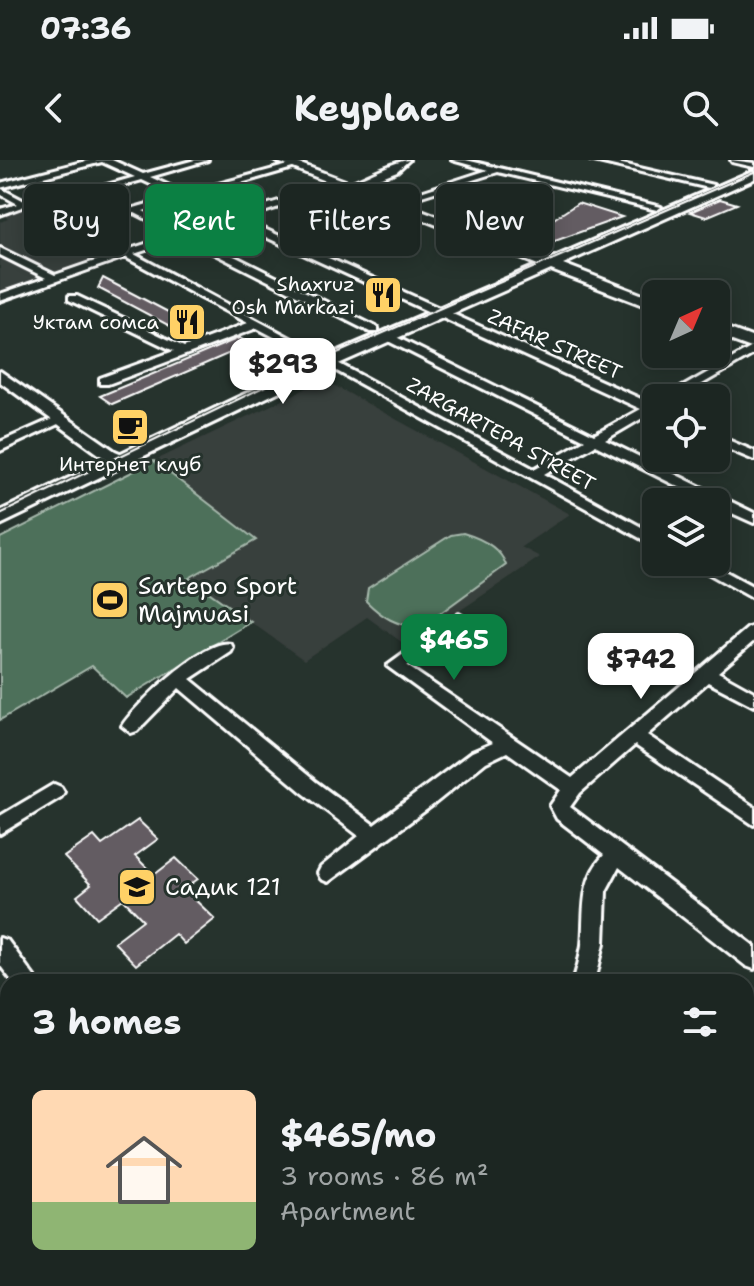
<!DOCTYPE html>
<meta charset="utf-8">
<style>
:root{--surface:#1c2622;--page:#252e2a;--text:#f1f3f6;--muted:#a0a5a5;--line:#3a4340;--accent:#0b8043}
body{margin:0;font-family:"Shantell Sans",sans-serif;background:var(--page);color:var(--text);height:100vh;display:flex;flex-direction:column;font-size:30px;white-space:nowrap}
*{box-sizing:border-box;margin:0}
p{font-size:26px;color:var(--muted)}
.icon{flex:none;width:44px;height:44px;fill:none;stroke:currentColor;stroke-width:2;stroke-linecap:round;stroke-linejoin:round}
.map{position:relative;flex:1;overflow:hidden}
.details{position:absolute;left:0px;top:814px;width:754px;height:312px;display:flex;flex-direction:column;background:var(--surface);border-radius:24px 24px 0 0;box-shadow:0 4px 20px #0003,0 0 0 2px var(--line)}
.details>*{flex:none}
.hud{position:absolute;left:24px;top:24px;width:706px;height:72px;display:flex;gap:16px}
.needle{width:52px;rotate:44deg}
.controls{position:absolute;left:642px;top:120px;display:grid;gap:16px}
.controls a{display:grid;place-items:center;width:88px;height:88px;border-radius:12px;background:var(--surface);box-shadow:0 4px 20px #0003,0 0 0 2px var(--line);font-size:40px}
.price{position:absolute;translate:-50% -68px;padding:0 18px;border-radius:16px;background:#fff;color:#222;font-size:26px;line-height:52px;filter:drop-shadow(0 2px 4px #0008)}
.price::after{content:'';position:absolute;left:50%;top:48px;width:24px;height:18px;margin-left:-12px;background:inherit;clip-path:polygon(0 0,100% 0,50% 100%)}
.price.current{background:var(--accent);color:#fff}
ul{padding:0;list-style:none}
li{display:flex;align-items:center;gap:24px;height:200px;padding:0 32px}
li+li{border-top:2px solid var(--line)}
li span{display:grid;place-items:center;flex:none;width:224px;height:160px;border-radius:12px;color:#555}
li>.icon{margin-inline-start:auto}
span .icon{width:96px;height:96px;fill:#fffc;stroke-width:1}
li b{font-size:34px}
h2{display:flex;justify-content:space-between;align-items:center;height:96px;padding:0 32px;font-size:34px}
.tag{padding:0 28px;border-radius:12px;background:var(--surface);box-shadow:0 4px 20px #0003,0 0 0 2px var(--line);font-size:28px;line-height:72px}
.tag.current{background:var(--accent);color:#fff}
.status{display:flex;justify-content:space-between;align-items:center;height:56px;padding:0 40px;background:var(--surface);direction:ltr}
.status svg{height:22px;fill:currentColor}
header{display:flex;justify-content:space-between;align-items:center;height:104px;padding:0 32px;background:var(--surface);font-size:36px;font-weight:700}
.map>svg:first-child{display:block}
</style>
<div class="status"><b>07:36</b><svg viewBox="0 0 49 12"><path d="M0 12V9h3v3zM5 12V6h3v6zM10 12V3h3v9zM15 12V0h3v12zM26 1h20v11H26zM47 4h2v5h-2z"/></svg></div>
<header><svg class="icon" aria-label="back" viewBox="0 0 24 24"><path d="M15 5l-7 7 7 7"/></svg>Keyplace<svg class="icon" aria-label="search" viewBox="0 0 24 24"><circle cx="10" cy="10" r="6"/><path d="M15 15l6 6"/></svg></header>
<div class="map">
<svg width="754" height="1126" viewBox="0 0 754 1126">
<rect width="100%" height="100%" fill="#26332d"/>
<filter id="ink" filterUnits="userSpaceOnUse"><feTurbulence type="fractalNoise" baseFrequency=".0125" numOctaves="2"/><feDisplacementMap in="SourceGraphic" scale="16" xChannelSelector="R" yChannelSelector="G"/><feConvolveMatrix kernelMatrix="1 2 1 2 8 2 1 2 1" color-interpolation-filters="sRGB"/></filter>
<g filter="url(#ink)">
<g fill="#393f3d">
<path d="M28,46L117,94L52,115L0,87V62L8,59L2,55Z"/>
<path d="M0,93L44,117L0,132Z"/>
<path d="M324,220L570,354L521,387L540,397L407,486L367,457L304,500L189,418L256,379L154,301Z"/>
</g>
<g fill="#4e705a" stroke="#a6b8ac" stroke-width="2">
<path d="M154,301L256,380L189,418L251,462L126,538L92,506L0,560V378Z"/>
<path d="M463,373C480,378 500,387 506,405L420,468C396,465 383,458 366,441L368,428L451,375Z"/>
</g>
<g fill="#645b62" stroke="#fff" stroke-width="2">
<path d="M720,39L737,44L706,57L690,52Z"/>
<path d="M496,43L549,62L578,43L622,57L555,81L514,62L494,71L459,57Z"/>
<path d="M103,118L195,166L181,172L98,128Z"/>
<path d="M239,178L251,184L112,244L100,236Z"/>
<path d="M138,660L158,679L135,696L154,715L176,698L198,719L184,729L215,759L184,784L175,774L136,805L114,782L143,760L123,739L97,758L77,736L91,725L64,697L94,676L102,685Z"/>
</g>
<g fill="none" stroke-linecap="round" stroke-linejoin="round">
<defs>
<g id="minor">
<path d="M90,0H112L143,14L195,0H208L150,17L185,33L296,3V7L193,37L234,55L339,22H345L346,25C360,19 398,0 409,0L397,11L351,29H345L344,26L242,59L650,243L656,241V255L651,253L605,280L754,353V363L716,346V342H709L595,285L544,314L656,375V386L651,384L324,204V200H332L534,309L585,280L382,178V174H390L594,275L641,249L233,62L192,75L378,168V172H370L183,78L134,94L322,195L312,197L257,168L108,224H100V218L174,191L69,140V136H77L184,187L248,163L125,97L0,141V134L46,118L0,95V88L55,115L118,93L34,46L135,17L102,2L0,28L30,44L0,55V49L18,44L0,34V23ZM142,20L176,36L78,64L46,47ZM184,39L225,58L185,71L143,51ZM135,53L176,74L127,90L85,68Z"/>
<path d="M452,0H466L661,47L657,50L498,12L390,46V42L488,10Z"/>
<path d="M590,0H605L713,25L709,28Z"/>
<path d="M731,0L754,3V7L732,2Z"/>
<path d="M754,186V194L678,238H663Z"/>
<path d="M59,256L69,259L0,291V282Z"/>
<path d="M716,275L754,291V300L716,284Z"/>
<path d="M688,402H708L754,427V439Z"/>
<path d="M459,454L467,459L465,463L407,506L572,618L748,468L754,466V481L718,512L754,532V546L708,522L647,575L754,647V665L635,585L580,633L570,647L754,786V809L746,806L619,707L606,731L604,783L595,822H573C577,810 580,798 582,785C585,753 579,721 604,695L557,659L550,646L561,630L507,592L486,602L434,644L328,722L321,719L318,713L321,707L359,676L302,632L179,528L137,571L131,573L122,566C135,545 206,477 231,484L233,488L231,492L190,519L316,622L374,665L472,592L493,583L387,506Z"/>
<path d="M54,624L61,627L64,632L61,637L0,674V656Z"/>
<path d="M0,778L8,781L38,822H13L0,805Z"/>
<path d="M754,1052V1101L746,1097V1055Z"/>
<path d="M34,1118H67L64,1126H31Z"/>
<path d="M320,1118H352L355,1126H323Z"/>
</g>
<path id="tertiary" d="M0,211L115,291L127,296V302L121,304L103,297L0,222Z"/>
<g id="secondary">
<path d="M273,0H290L550,99L750,12L754,11V19L563,104L656,140V150L551,110L309,217L0,365V351L297,209L538,105Z"/>
<path d="M716,164L754,178V189L716,175Z"/>
</g>
</defs>
<use href="#minor" stroke="#fff" stroke-width="6"/>
<use href="#tertiary" stroke="#fff" stroke-width="6"/>
<use href="#secondary" stroke="#fff" stroke-width="6"/>
<use href="#minor" fill="#26332d" fill-rule="evenodd"/>
<use href="#tertiary" fill="#26332d" fill-rule="evenodd"/>
<use href="#secondary" fill="#26332d" fill-rule="evenodd"/>
<path stroke="#fff" stroke-width="2" d="M0,354L305,207L754,12"/>
</g>
</g>
<defs>
<symbol id="restaurant-square" viewBox="-11 -11 22 22"><rect x="-9" y="-9" width="18" height="18" rx="4" fill="#ffd166" stroke="#26332d"/><path d="M-5-6h1v4h1v-4h1v4h1v-4h1v5L-1.5 .5V6h-2V.5L-5-1ZM5-6V6H3V1.5H1.5Q1.5-4 5-6Z" fill="#111"/></symbol>
<symbol id="cafe-square" viewBox="-11 -11 22 22"><rect x="-9" y="-9" width="18" height="18" rx="4" fill="#ffd166" stroke="#26332d"/><path d="M-5.5-4.5H6V0H3Q3 3.5 0 3.5H-2.5Q-5.5 3.5-5.5 0ZM3-3.2v2h1.7v-2ZM-6 4.5H4V6H-6Z" fill="#111"/></symbol>
<symbol id="stadium-square" viewBox="-11 -11 22 22"><rect x="-9" y="-9" width="18" height="18" rx="4" fill="#ffd166" stroke="#26332d"/><path d="M0-5a6.5 5 0 1 0 0 10a6.5 5 0 1 0 0-10ZM-3.5-1.8h7v3.6h-7Z" fill="#111"/></symbol>
<symbol id="school-square" viewBox="-11 -11 22 22"><rect x="-9" y="-9" width="18" height="18" rx="4" fill="#ffd166" stroke="#26332d"/><path d="M0-5L7-2L0 1L-7-2ZM-4 1L0 2.5L4 1V4Q0 6-4 4Z" fill="#111"/></symbol>
</defs>
<g fill-rule="evenodd">
<use href="#restaurant-square" x="361" y="113" width="44" height="44"/>
<use href="#restaurant-square" x="165" y="140" width="44" height="44"/>
<use href="#cafe-square" x="108" y="245" width="44" height="44"/>
<use href="#stadium-square" x="88" y="418" width="44" height="44"/>
<use href="#school-square" x="115" y="705" width="44" height="44"/>
</g>
<g text-anchor="middle" dominant-baseline="central" stroke-width="6" stroke-linejoin="round" paint-order="stroke">
<g font-size="20" fill="#fff" stroke="#26332d" text-anchor="end">
<text x="355" y="124">Shaxruz<tspan x="355" dy="23">Osh Markazi</tspan></text>
<text x="159" y="162">Уктам сомса</text>
<text x="130" y="304" text-anchor="middle">Интернет клуб</text>
</g>
<g font-size="20" fill="#fff" stroke="#26332d">
<text transform="translate(555 184) rotate(24)">ZAFAR STREET</text>
<text transform="translate(501 274) rotate(29)">ZARGARTEPA STREET</text>
</g>
<g font-size="24" fill="#fff" stroke="#26332d" text-anchor="start">
<text x="138" y="426">Sartepo Sport<tspan x="138" dy="28">Majmuasi</tspan></text>
<text x="165" y="727">Садик 121</text>
</g>
</g>
</svg>
<div class="controls">
<a><svg class="needle" viewBox="-14 -14 28 28"><path d="M0-13l5 13h-10z" fill="#e53935"/><path d="M0 13l5-13h-10z" fill="#a0a5a5"/></svg></a>
<a><svg class="icon" aria-label="locate" viewBox="0 0 24 24"><circle cx="12" cy="12" r="6"/><path d="M12 2v4M12 18v4M2 12h4M18 12h4"/></svg></a>
<a><svg class="icon" aria-label="layers" viewBox="0 0 24 24"><path d="M12 4l9 5-9 5-9-5zM3 14l9 5 9-5"/></svg></a>
</div>
<b class="price" style="left:283px;top:246px">$293</b>
<b class="price current" style="left:454px;top:522px">$465</b>
<b class="price" style="left:641px;top:541px">$742</b>
<div class="hud">
<a class="tag">Buy</a>
<a class="tag current">Rent</a>
<a class="tag">Filters</a>
<a class="tag">New</a>
</div>
<section class="details">
<h2>3 homes<svg class="icon" aria-label="filters" viewBox="0 0 24 24"><path d="M4 7h16M4 17h16"/><circle cx="9" cy="7" r="2"/><circle cx="15" cy="17" r="2"/></svg></h2>
<ul>
<li><span style="background:linear-gradient(#ffd9b3 70%,#8fb573 0)"><svg class="icon" aria-label="home" viewBox="0 0 24 24"><path d="M3 11l9-7 9 7M6 9v11h12V9"/></svg></span><div><b>$465/mo</b><p>3 rooms · 86 m²</p><p>Apartment</p></div></li>
</ul>
</section>
</div>
